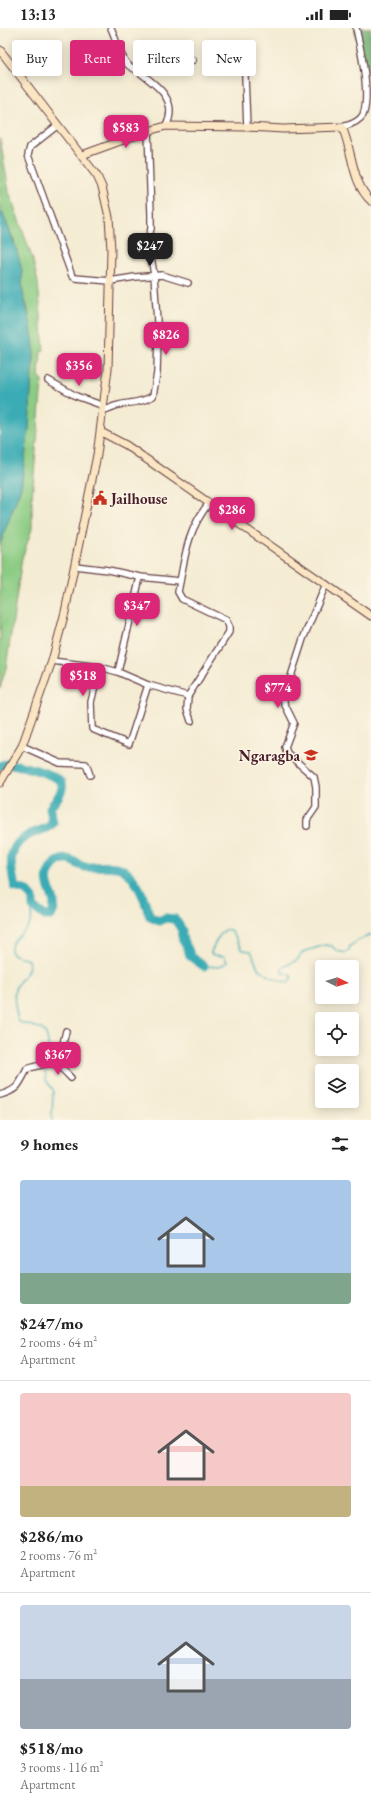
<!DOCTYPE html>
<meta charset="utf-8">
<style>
:root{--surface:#fff;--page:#f6f6f6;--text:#222;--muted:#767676;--line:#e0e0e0;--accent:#db2777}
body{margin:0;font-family:"EB Garamond",serif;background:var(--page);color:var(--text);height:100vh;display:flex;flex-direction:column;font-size:15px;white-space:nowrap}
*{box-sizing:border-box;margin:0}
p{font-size:13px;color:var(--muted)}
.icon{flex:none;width:22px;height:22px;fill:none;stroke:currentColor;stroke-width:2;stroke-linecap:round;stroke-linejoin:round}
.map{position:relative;height:1092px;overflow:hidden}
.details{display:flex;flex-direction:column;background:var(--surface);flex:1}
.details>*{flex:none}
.guide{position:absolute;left:12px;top:12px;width:347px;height:36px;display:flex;gap:8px}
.needle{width:26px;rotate:95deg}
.buttons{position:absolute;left:315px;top:932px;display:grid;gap:8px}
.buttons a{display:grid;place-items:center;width:44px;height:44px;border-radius:4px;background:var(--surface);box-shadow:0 2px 10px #0003;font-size:20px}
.price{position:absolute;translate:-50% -34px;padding:0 9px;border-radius:8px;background:var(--accent);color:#fff;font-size:13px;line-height:26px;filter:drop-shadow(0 1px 2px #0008)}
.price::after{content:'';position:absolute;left:50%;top:24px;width:12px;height:9px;margin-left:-6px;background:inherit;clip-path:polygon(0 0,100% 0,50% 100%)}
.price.current{background:#222;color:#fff}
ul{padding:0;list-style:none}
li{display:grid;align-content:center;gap:8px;height:212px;padding:0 20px}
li+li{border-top:1px solid var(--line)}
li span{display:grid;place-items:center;height:124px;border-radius:4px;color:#555}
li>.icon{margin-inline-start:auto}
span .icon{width:72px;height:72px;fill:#fffc;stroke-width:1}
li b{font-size:17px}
h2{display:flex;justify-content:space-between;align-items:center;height:48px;padding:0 20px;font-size:17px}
.chip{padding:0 14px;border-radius:4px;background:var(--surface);box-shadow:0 2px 10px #0003;font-size:14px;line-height:36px}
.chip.current{background:var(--accent);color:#fff}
.status{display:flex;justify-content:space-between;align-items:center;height:28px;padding:0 20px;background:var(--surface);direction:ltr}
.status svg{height:11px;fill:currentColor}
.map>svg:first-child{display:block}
</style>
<div class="status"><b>13:13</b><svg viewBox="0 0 49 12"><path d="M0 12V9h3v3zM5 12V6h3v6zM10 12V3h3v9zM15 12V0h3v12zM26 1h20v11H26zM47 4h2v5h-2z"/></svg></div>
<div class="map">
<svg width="371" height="1092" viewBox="0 0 371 1092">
<rect width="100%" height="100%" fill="#fcf5e5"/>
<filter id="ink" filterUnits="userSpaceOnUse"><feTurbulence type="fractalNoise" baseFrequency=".025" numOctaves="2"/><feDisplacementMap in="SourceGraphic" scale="8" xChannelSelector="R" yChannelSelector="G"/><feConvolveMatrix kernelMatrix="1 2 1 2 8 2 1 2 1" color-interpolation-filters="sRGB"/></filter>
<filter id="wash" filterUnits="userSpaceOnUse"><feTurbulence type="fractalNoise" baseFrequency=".012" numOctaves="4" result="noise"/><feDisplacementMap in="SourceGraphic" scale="16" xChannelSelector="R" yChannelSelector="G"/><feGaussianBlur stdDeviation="0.9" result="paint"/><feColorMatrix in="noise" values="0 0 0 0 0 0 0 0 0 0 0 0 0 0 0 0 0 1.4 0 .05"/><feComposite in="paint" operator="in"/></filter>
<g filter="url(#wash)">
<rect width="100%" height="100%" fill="#f4ecd3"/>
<path fill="#8ccc84" stroke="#6b7658" d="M0,110L9,164L33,232L38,255L44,322L41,323L39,347L42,354L32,469V501L22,530L6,640L0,660V516L21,459L29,400L32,343L34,334V320L28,281L22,263V245L14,213L0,179Z"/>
<path fill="#71b072" stroke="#5e684e" d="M355,0H371V63L366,38L355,6Z"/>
<path fill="#3aacb5" stroke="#426670" d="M0,179C8,200 18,221 22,243C23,250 21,257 23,265C29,290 38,317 32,343L29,400L21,459L0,516Z"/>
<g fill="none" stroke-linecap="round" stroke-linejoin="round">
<g stroke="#3aacb5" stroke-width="1.5">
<path d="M33,879C32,884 32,890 30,895C24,907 6,912 12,926L28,932C32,947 18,950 15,962C13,973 16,983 18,993C34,1002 46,994 48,1016C49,1023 49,1027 46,1034"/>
<path d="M204,938L220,939L227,934L224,928L213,927L211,925C212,919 217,913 220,907C231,891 237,915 243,922L251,923L258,940L271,949L288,955L292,949L290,946L282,945V940L297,932L303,924L325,917L332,918L337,923L346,925L349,922L350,918L359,912L371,907"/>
<path d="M45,1038L46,1052L53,1062L52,1092"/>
</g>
<path stroke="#3aacb5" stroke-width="9" d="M0,738C1,738 5,736 6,736C14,735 60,747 62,755C64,764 55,773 50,780L53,795C47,802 39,802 31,806C6,817 10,837 15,859L27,863L33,870V879L45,888H51C62,869 40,860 50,842C53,836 59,831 67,831C74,831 78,839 86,839C96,839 117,836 124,842C140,854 144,872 150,889L159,893L165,890L175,891L182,902C180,915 189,917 190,928L204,938"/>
</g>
</g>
<g filter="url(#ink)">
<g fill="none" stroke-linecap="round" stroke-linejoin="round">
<defs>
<g id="street">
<path d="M111,0C116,11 120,28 128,37C131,40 136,41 139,44C158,58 179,73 166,98"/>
<path d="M244,23L247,99"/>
<path d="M140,44L193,32"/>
<path d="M58,97L30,119L28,127L72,248L75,250L110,253L135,249L162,247L188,255"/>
<path d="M342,99C350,97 359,94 363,87C371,67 361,22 356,0"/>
<path d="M48,352L76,368L104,378"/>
<path d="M103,382C109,382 111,379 115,378C130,373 137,377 153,368L157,345L158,309L154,247L148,210L151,201V186L148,103"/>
<path d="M75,538L108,542L140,549L180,553"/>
<path d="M52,633L100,639L118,644L148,657L188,668"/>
<path d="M100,639L91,674L92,701L129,716L148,657"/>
<path d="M118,644L140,549"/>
<path d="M191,693L187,681L188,668L229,604V598L226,592L182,571L178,564C185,530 186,504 209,475"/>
<path d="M22,718L60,735L86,736L90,747"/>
<path d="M307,798V792L316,779V759L314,749L287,725L285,719L294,695L284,675V670L303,611L326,556"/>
<path d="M50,1035L62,1020L66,1003"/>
<path d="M0,1067C18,1062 19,1057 27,1041C51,1034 53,1030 71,1050"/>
</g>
<g id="secondary">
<path d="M0,22L97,148L102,159L109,189L111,222L108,341L97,427L65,584L52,633L22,718L0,755"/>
<path d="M82,127L148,103L166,98L247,99L283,101L342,99C353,123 351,154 371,173"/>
<path d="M101,404L126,417L371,588"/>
</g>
</defs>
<use href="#street" stroke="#643e44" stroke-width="8"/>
<use href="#secondary" stroke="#643e44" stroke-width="9"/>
<use href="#street" stroke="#fff" stroke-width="5.5"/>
<use href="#secondary" stroke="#fbe6c4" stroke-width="7"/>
</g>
</g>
<defs>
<symbol id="civic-bare" viewBox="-9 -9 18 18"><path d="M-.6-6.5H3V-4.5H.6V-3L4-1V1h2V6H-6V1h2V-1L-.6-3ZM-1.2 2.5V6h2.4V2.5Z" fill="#c8321e" stroke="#fcf5e5" stroke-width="2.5" paint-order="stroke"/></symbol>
<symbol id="school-bare" viewBox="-9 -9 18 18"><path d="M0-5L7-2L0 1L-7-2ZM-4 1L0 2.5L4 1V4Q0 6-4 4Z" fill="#c8321e" stroke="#fcf5e5" stroke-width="2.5" paint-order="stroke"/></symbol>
</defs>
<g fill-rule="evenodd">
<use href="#civic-bare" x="90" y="460" width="20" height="20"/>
<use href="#school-bare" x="301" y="717" width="20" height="20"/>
</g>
<g text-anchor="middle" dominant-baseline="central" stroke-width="3" stroke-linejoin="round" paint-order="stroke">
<g font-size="15" font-weight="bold" fill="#4a1f2b" stroke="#fcf5e5" text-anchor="start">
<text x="111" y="470">Jailhouse</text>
<text x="300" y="727" text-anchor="end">Ngaragba</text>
</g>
</g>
</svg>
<div class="buttons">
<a><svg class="needle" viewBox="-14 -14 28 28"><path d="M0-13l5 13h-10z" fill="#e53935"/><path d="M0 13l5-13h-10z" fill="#767676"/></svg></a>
<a><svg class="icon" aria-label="locate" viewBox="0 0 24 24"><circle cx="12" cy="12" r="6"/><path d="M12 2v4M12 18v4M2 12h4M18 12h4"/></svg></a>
<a><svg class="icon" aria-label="layers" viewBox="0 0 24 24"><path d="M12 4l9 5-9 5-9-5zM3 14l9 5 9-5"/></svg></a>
</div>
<b class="price" style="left:126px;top:121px">$583</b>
<b class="price current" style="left:150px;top:239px">$247</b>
<b class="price" style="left:166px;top:328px">$826</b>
<b class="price" style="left:79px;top:359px">$356</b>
<b class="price" style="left:232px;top:503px">$286</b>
<b class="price" style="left:137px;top:599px">$347</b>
<b class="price" style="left:83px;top:669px">$518</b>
<b class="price" style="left:278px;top:681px">$774</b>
<b class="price" style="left:58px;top:1048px">$367</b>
<div class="guide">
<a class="chip">Buy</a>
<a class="chip current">Rent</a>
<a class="chip">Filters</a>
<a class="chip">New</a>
</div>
</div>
<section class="details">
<h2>9 homes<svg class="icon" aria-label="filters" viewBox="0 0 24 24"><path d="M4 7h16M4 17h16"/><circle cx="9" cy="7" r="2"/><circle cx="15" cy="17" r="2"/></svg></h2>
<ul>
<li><span style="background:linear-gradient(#a9c7e8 75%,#7fa58c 0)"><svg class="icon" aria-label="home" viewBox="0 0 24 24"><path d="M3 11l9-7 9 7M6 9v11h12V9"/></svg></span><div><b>$247/mo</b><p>2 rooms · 64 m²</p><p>Apartment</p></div></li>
<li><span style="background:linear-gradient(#f6c9c9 75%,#c2b280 0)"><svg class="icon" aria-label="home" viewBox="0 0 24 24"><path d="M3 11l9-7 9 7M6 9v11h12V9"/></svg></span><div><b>$286/mo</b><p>2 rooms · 76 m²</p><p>Apartment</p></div></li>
<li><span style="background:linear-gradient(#c9d6e8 60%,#9aa5b1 0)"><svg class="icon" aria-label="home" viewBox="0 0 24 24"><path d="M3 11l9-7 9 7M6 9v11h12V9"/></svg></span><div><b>$518/mo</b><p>3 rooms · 116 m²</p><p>Apartment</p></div></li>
</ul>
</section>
